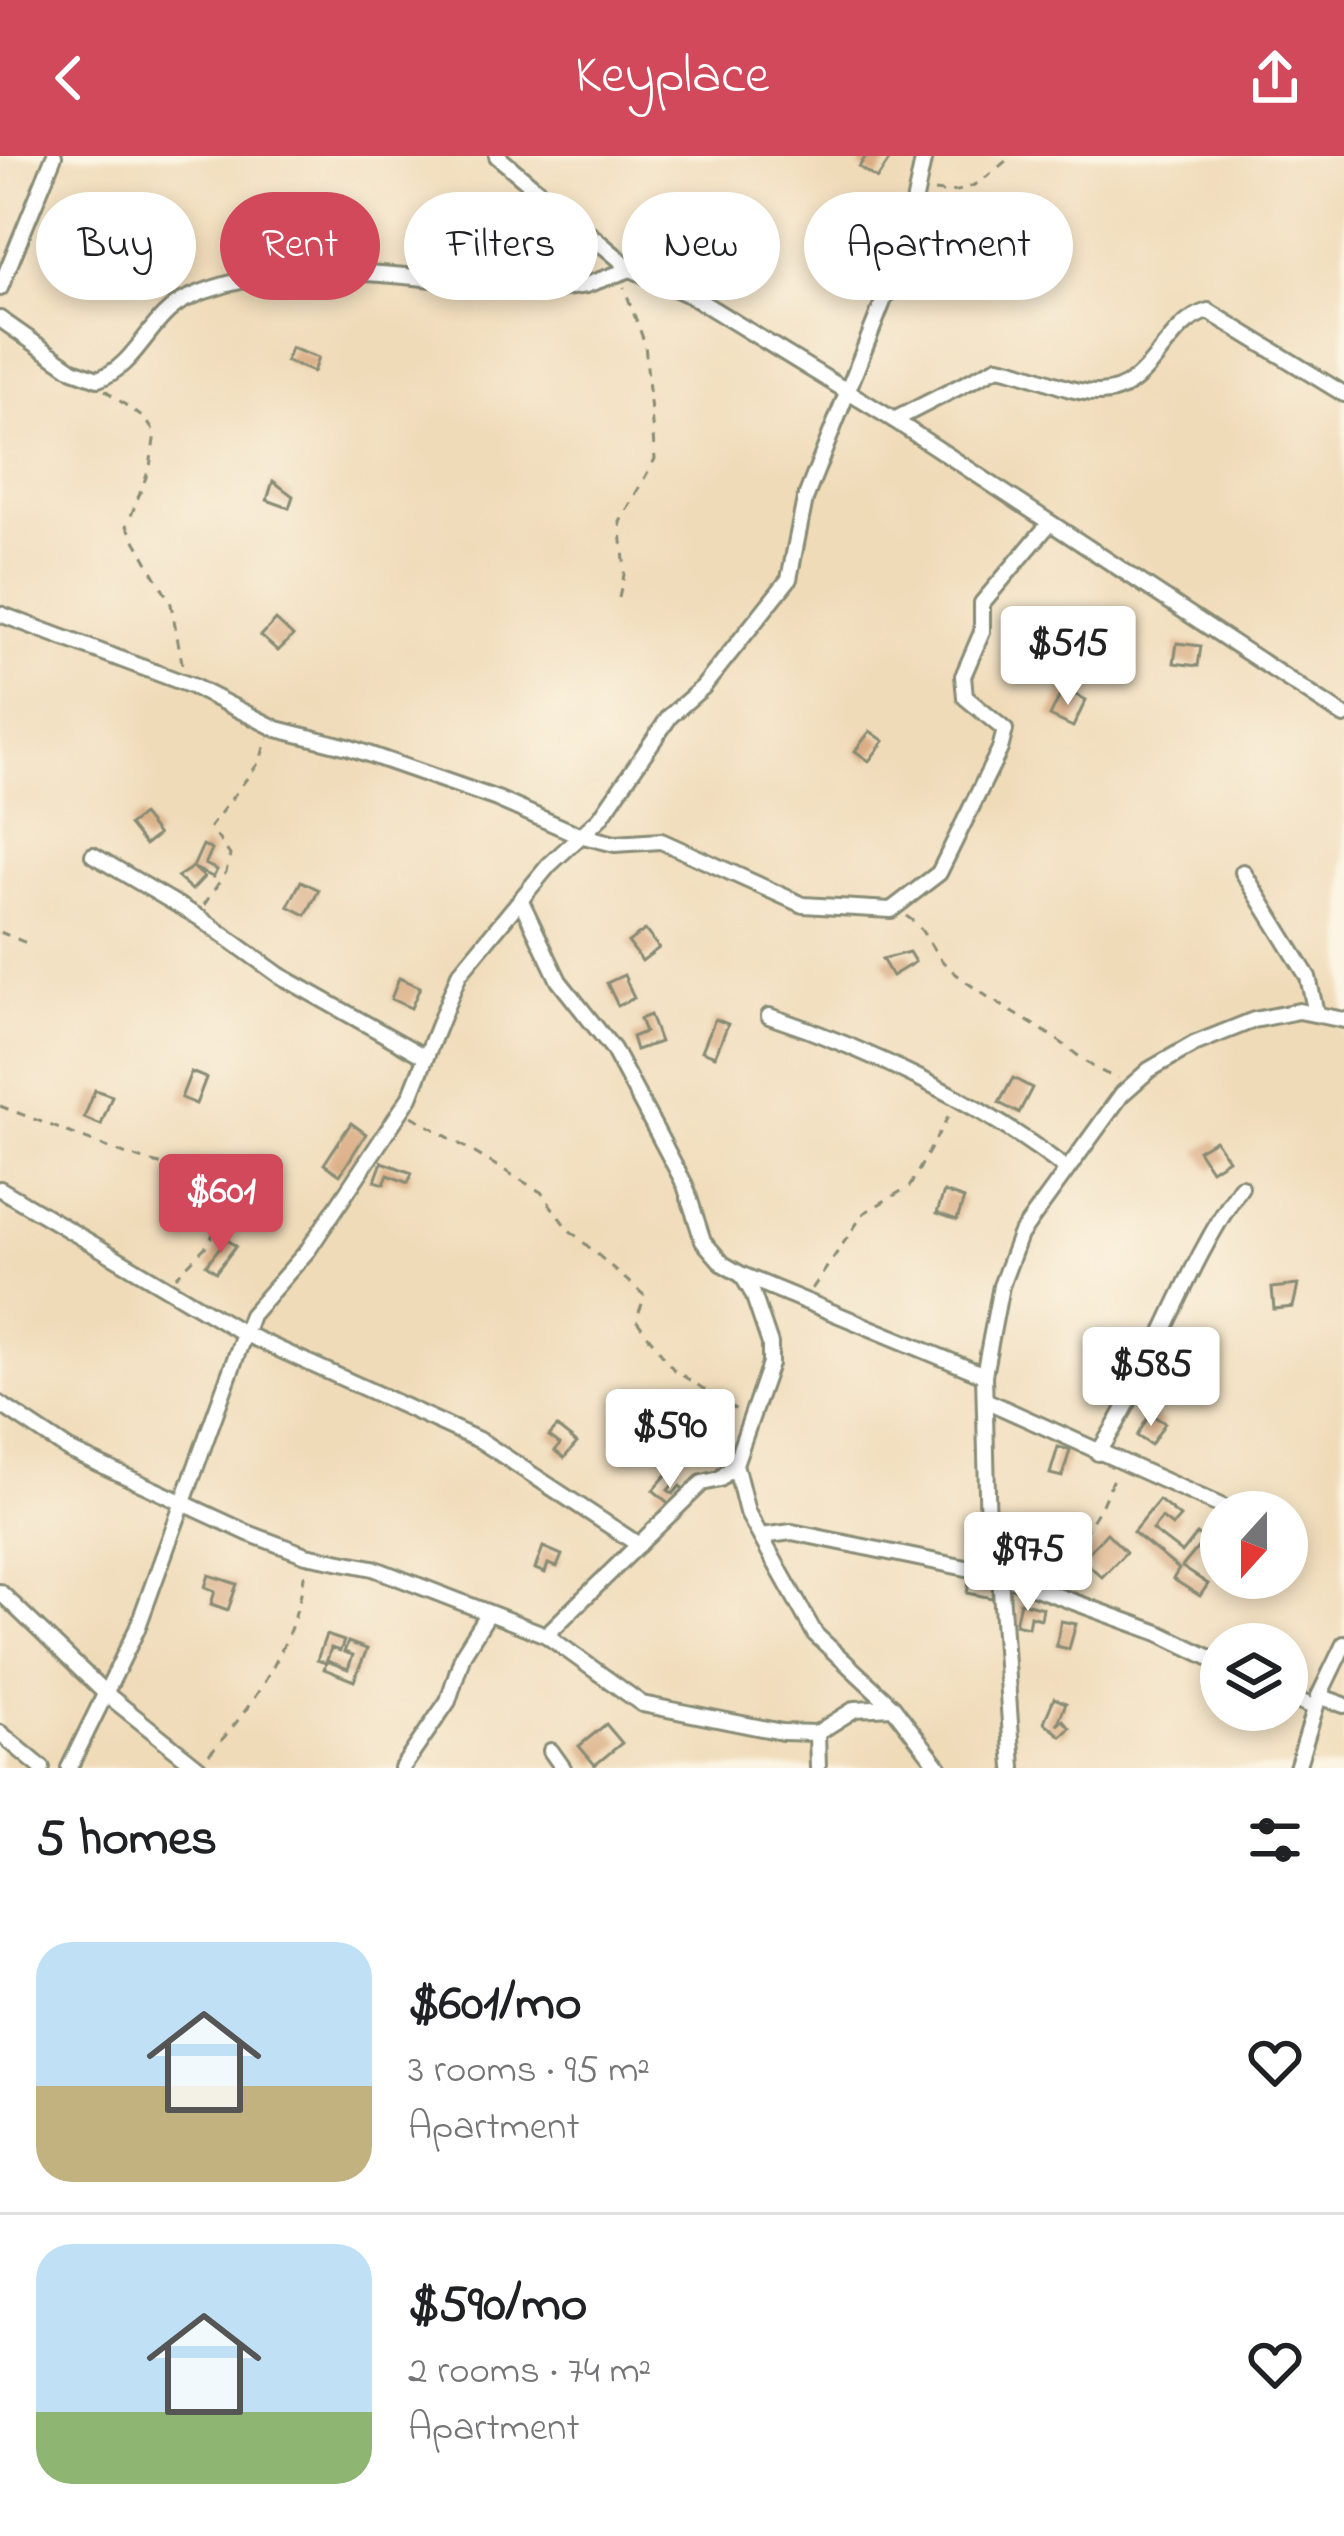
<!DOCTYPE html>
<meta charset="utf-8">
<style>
:root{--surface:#fff;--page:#f6f6f6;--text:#202124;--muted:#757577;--line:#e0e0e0;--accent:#d1495b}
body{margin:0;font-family:"Indie Flower",sans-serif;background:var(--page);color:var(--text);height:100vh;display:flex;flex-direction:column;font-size:45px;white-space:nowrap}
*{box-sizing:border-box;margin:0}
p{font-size:39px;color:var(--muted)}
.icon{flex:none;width:66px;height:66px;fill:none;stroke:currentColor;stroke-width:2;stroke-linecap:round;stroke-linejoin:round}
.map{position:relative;height:1612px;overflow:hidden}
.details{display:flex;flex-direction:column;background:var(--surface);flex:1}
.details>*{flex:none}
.top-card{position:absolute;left:36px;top:36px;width:1272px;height:108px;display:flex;gap:24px}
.needle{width:78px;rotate:201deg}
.controls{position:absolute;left:1200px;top:1335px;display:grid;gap:24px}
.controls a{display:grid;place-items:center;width:108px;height:108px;border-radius:50%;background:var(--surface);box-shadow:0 6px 18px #0003;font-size:60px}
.price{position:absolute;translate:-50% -102px;padding:0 27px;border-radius:12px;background:#fff;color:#222;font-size:39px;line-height:78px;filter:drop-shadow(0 3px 6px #0008)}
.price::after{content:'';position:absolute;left:50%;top:72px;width:36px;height:27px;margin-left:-18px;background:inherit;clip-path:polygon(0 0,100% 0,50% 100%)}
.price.active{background:var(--accent);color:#fff}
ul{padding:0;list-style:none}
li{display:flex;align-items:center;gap:36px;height:300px;padding:0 36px}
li+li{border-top:3px solid var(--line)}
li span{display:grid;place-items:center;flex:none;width:336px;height:240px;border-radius:36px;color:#555}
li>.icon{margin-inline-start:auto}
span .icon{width:144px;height:144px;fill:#fffc;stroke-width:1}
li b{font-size:51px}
h2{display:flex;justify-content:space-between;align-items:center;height:144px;padding:0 36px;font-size:51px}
.chip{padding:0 42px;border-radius:54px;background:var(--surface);box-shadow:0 6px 18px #0003;font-size:42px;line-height:108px}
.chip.active{background:var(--accent);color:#fff}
header{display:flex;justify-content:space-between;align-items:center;height:156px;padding:0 36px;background:var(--accent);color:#fff;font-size:54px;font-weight:600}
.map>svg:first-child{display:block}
</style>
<header><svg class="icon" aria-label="back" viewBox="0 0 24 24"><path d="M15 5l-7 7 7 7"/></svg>Keyplace<svg class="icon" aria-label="share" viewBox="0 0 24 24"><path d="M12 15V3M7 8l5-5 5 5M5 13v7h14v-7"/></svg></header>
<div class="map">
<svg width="1344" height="1612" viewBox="0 0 1344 1612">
<rect width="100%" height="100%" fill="#fcf5e5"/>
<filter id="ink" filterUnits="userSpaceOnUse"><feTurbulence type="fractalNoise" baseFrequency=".00833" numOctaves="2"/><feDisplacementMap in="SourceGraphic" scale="24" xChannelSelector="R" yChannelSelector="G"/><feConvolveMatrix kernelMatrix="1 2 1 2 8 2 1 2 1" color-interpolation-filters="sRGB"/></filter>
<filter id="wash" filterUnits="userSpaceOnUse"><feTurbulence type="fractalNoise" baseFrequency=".004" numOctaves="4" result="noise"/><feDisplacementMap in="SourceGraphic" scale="48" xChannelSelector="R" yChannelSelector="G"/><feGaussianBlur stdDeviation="2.7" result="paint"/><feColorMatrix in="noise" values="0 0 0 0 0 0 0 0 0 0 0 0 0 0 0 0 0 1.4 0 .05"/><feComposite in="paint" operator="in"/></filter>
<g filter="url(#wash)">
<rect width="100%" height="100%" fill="#f0dbb9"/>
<g id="blocks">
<g fill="#daad84">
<path d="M866,0H892L877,23L859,11Z"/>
<path d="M291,192L318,202L313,216L286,205Z"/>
<path d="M273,325L293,340L289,352L267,344Z"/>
<path d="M276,464L293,480L278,495L261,480Z"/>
<path d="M1177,487L1201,490L1198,510L1174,507Z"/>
<path d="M1063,533L1086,544L1073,571L1050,560Z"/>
<path d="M870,575L884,585L869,605L855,595Z"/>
<path d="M142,659L158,679L145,689L129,669Z"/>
<path d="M203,689L212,694L205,708L217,714L213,721L194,712L204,721L192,734L177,721L193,711Z"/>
<path d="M301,725L319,734L306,759L288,750Z"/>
<path d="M645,774L659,792L642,805L628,786Z"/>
<path d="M909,796L915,806L892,820L882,803Z"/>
<path d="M624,819L634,842L618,850L607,827Z"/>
<path d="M399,822L420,831L411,852L391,843Z"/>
<path d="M650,859L660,886L636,894L632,881L645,876L640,863Z"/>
<path d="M715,863L728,868L715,900L702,895Z"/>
<path d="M191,916L206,922L196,948L181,942Z"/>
<path d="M1013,922L1032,932L1019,957L999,947Z"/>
<path d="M95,934L112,940L101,969L84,962Z"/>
<path d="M351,967L366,978L340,1019L324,1008Z"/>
<path d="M1215,984L1228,1003L1211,1014L1198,994Z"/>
<path d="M382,1006L412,1017L408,1027L388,1019L384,1028L375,1025Z"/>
<path d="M944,1036L964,1043L957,1064L937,1057Z"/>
<path d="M226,1083L236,1090L216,1116L206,1109Z"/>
<path d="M1298,1129L1293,1151L1274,1153L1272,1132Z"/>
<path d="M1150,1258L1165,1267L1151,1289L1137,1280Z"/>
<path d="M557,1271L577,1287L564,1302L555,1295L560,1288L549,1280Z"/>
<path d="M1058,1291L1070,1294L1062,1321L1050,1318Z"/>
<path d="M668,1317L676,1325L668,1334L673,1338L680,1330L688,1337L674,1352L653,1334Z"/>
<path d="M1159,1344L1180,1361L1172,1370L1162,1362L1152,1374L1182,1397L1197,1378L1204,1384L1182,1411L1208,1428L1200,1440L1173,1423L1179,1413L1133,1376Z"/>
<path d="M1107,1377L1126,1396L1102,1421L1082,1403Z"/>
<path d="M543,1391L562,1399L557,1411L548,1408L545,1417L535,1413Z"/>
<path d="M209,1419L237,1428L228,1454L211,1448L215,1435L205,1431Z"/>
<path d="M970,1421L996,1426L992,1442L967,1437Z"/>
<path d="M1020,1446L1043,1452L1041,1463L1030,1460L1028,1471L1015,1468Z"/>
<path d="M1061,1465L1076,1468L1069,1493L1056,1490Z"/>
<path d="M326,1479L344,1485L340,1495L331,1492L326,1507L317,1504Z"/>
<path d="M348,1486L367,1493L354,1525L324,1513L327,1505L348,1513L353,1499L344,1496Z"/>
<path d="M1054,1542L1066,1547L1057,1569L1063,1564L1070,1572L1061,1580L1044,1566Z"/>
<path d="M606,1568L622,1587L595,1609L579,1590Z"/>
</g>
</g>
</g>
<g filter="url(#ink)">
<use href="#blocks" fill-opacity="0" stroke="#888c76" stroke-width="3"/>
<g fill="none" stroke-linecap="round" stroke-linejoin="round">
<defs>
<g id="minor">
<path d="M497,0L631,113L690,139L894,264L1344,560"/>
<path d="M0,132L54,0"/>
<path d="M0,163L73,214L98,223C136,211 150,160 186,143C294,93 429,126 544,135L586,129L631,113"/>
<path d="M894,264L998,211C1031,216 1065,237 1098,237C1153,237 1162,168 1208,155L1344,238"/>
<path d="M0,458L192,530L277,573L348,591L497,643L579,679L615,688L661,685L803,749L891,754L939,717L1000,593L1005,574L965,541L963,520L982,476V447L1049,368"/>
<path d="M93,699L200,762L279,819L425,901"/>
<path d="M1243,716L1308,821L1316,857"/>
<path d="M522,747L559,825L613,893L685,1029L703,1085L723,1108L742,1119L753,1138L770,1188V1208L735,1308L747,1356L815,1478L893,1551L940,1612"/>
<path d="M769,860C869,893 983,948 1066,1013"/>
<path d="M0,1033L243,1177L481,1285L639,1389"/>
<path d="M742,1119L984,1219"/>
<path d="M985,1244L1234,1356"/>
<path d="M0,1248L69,1294L248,1377L306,1399L373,1412L546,1479L642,1548L782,1576L817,1577L855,1553L893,1551"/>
<path d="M1098,1297C1154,1213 1183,1114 1241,1031"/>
<path d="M761,1380L792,1376L1000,1419L1159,1477L1221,1507"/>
<path d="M0,1436L105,1537L199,1612"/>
<path d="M546,1479L702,1327L720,1323L735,1308"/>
<path d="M1287,1539L1315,1552"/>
<path d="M1319,1540L1344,1549"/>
<path d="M0,1577L42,1612"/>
<path d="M817,1577L818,1612"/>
<path d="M551,1595L563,1612"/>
<path d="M69,1612L137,1473L251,1159L308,1094L410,941L459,818L549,709L600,662L670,560L703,531L789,423L805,343L905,90L924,0"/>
<path d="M402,1612L448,1545L463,1498L488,1458"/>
<path d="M1013,1612L1000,1419L988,1376L984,1219L1001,1130L1020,1079L1122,938L1149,914L1194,888L1254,864L1299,855L1344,864"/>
<path d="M1297,1612L1319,1540L1344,1488"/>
</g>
</defs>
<use href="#minor" stroke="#888c76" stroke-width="20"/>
<g stroke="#888c76" stroke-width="3" stroke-dasharray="9 9" stroke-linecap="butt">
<path d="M934,35C967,40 982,25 1007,4"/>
<path d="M105,234L146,264L155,277L150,311L127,370L171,448L183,512"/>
<path d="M619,442L625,414L620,366L655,303L645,188L624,131"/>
<path d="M204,749L226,716L230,699L210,671L260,605L267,582"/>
<path d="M906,760C926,772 930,794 947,810C980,840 1020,859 1056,883C1078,898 1091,914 1118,922"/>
<path d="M0,776L29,788"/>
<path d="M0,950L127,999L192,1017L231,1037L209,1087L176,1121"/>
<path d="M412,960L541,1036L567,1072L645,1140L636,1164L674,1214L738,1255"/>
<path d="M812,1133L864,1057L910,1030L950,957"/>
<path d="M1054,1425L1101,1351L1114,1320"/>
<path d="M209,1598C257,1547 297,1483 305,1413"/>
</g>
<use href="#minor" stroke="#fff" stroke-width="14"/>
</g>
</g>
</svg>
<div class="controls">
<a><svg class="needle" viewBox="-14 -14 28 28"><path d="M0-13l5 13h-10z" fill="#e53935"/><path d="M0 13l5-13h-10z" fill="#757577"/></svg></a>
<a><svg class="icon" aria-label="layers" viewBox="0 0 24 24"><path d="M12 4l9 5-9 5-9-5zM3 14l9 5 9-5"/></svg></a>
</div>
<b class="price" style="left:1068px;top:552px">$515</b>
<b class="price active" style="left:221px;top:1100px">$601</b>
<b class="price" style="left:1151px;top:1273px">$585</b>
<b class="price" style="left:670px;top:1335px">$590</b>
<b class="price" style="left:1028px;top:1458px">$975</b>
<div class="top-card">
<a class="chip">Buy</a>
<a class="chip active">Rent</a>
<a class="chip">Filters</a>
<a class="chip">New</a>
<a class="chip">Apartment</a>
</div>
</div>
<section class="details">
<h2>5 homes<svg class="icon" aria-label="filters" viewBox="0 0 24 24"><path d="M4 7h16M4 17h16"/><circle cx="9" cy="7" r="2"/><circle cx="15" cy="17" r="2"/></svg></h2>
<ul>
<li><span style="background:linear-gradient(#bfe0f5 60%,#c2b280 0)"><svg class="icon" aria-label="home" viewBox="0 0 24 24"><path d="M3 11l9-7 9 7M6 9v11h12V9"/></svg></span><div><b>$601/mo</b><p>3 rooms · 95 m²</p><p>Apartment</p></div><svg class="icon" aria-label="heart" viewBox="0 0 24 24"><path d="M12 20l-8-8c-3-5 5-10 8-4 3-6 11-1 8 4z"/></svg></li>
<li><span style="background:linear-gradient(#bfe0f5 70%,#8fb573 0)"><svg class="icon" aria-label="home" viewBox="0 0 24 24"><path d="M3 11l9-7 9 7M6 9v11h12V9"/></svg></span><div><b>$590/mo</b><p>2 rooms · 74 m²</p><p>Apartment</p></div><svg class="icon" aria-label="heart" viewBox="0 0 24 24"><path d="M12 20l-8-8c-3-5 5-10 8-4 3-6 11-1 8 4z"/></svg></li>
</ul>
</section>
